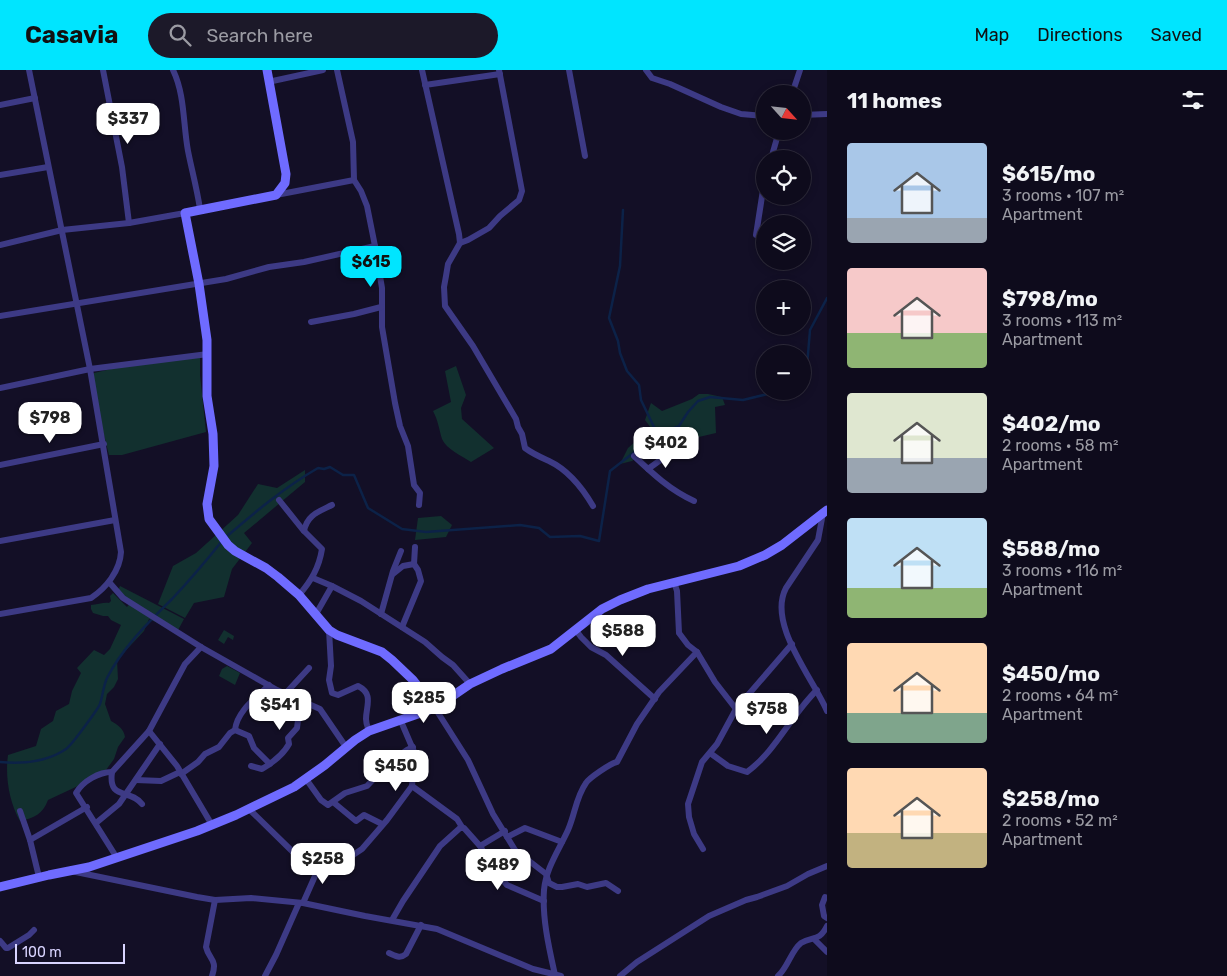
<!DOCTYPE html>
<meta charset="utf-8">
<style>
:root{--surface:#0e0b1c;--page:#1c1929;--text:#f1f3f6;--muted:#9b9ba3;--line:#2e2b3b;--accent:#00e5ff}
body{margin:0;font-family:Rubik,sans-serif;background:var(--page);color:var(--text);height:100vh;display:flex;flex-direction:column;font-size:19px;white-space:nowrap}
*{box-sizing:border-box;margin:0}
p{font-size:16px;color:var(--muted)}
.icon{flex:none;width:28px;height:28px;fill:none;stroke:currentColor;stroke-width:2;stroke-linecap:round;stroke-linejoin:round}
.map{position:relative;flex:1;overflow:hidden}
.drawer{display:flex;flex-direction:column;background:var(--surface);width:400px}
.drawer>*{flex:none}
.needle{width:32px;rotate:117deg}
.tools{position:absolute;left:756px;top:15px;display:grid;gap:10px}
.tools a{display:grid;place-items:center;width:55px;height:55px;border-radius:50%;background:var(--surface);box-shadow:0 2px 8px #0003,0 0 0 1px var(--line);font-size:25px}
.scale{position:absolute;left:15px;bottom:12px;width:110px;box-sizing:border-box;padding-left:5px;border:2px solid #d9d4ff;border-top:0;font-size:14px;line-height:18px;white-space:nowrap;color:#d9d4ff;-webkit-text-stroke:4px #130f26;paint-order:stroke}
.price{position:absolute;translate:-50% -42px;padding:0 11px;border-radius:10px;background:#fff;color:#222;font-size:16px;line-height:32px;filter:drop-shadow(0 1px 2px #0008)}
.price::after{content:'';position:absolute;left:50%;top:30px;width:15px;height:11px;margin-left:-8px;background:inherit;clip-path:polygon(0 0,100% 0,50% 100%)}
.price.current{background:var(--accent);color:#111}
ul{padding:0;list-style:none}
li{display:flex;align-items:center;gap:15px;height:125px;padding:0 20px}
li span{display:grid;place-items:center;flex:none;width:140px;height:100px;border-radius:5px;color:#555}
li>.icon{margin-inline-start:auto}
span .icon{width:60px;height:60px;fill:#fffc;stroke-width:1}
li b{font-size:21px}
h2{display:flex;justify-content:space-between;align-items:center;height:60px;padding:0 20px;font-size:21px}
header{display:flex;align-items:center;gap:30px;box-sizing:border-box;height:70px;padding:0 25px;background:var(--accent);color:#111}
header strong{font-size:24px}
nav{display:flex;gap:28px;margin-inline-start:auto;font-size:18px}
.search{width:350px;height:45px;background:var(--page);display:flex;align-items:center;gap:12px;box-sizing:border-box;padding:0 18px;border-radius:28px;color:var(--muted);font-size:19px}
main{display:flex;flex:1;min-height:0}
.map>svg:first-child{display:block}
</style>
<header>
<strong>Casavia</strong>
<div class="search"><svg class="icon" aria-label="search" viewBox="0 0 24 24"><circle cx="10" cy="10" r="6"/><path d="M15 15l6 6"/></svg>Search here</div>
<nav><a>Map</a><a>Directions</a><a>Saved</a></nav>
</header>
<main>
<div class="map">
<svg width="827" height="906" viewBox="0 0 827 906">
<rect width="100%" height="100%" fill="#130f26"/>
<g fill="#12302f">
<path d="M200,286V305L206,362L122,385H109L90,310L94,303L128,295Z"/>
<path d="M456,296L466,325L461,338L462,349L494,378L471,392C462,386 446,379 442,369C439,359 438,350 433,341L451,332L445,301Z"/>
<path d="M699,324H708L722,327L725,335L715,337L716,363L686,370L678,368L665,372L648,379L632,391L620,394L628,378L651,358L645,350L651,333L662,341L692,329Z"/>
<path d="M305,400V412L244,463L252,473L232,499L224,527L194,533L185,548L158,534L173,496L196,483L238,445L258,414L277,418Z"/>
<path d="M441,446L452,455L446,467L415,470L418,448Z"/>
<path d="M120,516L184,549L177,562L149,549L144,561L117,590L118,609L114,617L107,624L105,634L111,651C118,655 124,659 125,667L118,677L114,689L106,700L80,715L48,730C43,744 34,748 20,751C9,732 5,706 8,685L36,676L41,659L53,651L56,641L69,634L72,621L81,603L77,598L94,580L104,585L110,579L121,555L111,550L108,546H103L93,543L91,539V535C97,535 104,532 109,533L111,531L110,526L113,523L127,537L130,533L118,520Z"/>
<path d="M224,560L234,566L233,570L228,567L224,574L218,570Z"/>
<path d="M227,596L240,603L235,615L219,606L222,599Z"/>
</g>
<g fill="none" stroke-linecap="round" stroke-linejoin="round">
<g stroke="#0c2248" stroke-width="2.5">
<path d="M623,140L620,196L609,248L618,271L620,283L627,301L639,315L641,330L654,357L655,366"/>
<path d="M802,300L807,296L810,260L827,228"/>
<path d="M226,467C255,442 285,417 318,398L324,399L330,397L343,405H354L368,438L402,459L426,462L520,455L539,458L550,467L580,466L599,471L610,401L655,366L679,356L688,342L698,331L710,327L743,330L780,321"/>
<path d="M0,692C22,694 47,692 66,679C71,676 98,639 100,634C103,625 103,617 107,608C123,577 148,553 172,529C190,510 206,491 222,471"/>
</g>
<g stroke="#3d3a85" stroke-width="6">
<path d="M103,0L122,97L129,153"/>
<path d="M173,0C185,25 183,54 188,81C192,101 197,119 200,139"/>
<path d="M337,0L353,72L354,110L361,121L367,136L375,176L382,218V257L395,333L400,356L408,376L414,415L420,423L419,435"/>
<path d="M422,0L459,164L460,173L448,194L446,206L444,217L445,236L473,276L516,349L518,357L522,364L525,378C533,384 540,387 549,391C568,400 583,419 593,436"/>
<path d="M569,0L585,86"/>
<path d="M646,0L652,8L670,14L721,37L741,44L765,46"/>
<path d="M268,12L323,0"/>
<path d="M425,15L500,4"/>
<path d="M792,24L800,0"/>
<path d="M0,35L35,28"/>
<path d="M802,45L827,44"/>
<path d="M771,89L779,61"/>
<path d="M0,105L48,97"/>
<path d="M276,125L354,110"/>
<path d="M756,165L765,107"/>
<path d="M460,173L468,170L489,158L500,146L519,130L522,121L499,0"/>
<path d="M0,175L62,160L129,153L185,143"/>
<path d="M0,246L226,209L269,197L304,192L375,176"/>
<path d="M311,252L354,244L381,237"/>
<path d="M0,318L90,299L208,284"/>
<path d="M634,386C653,404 670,420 694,431"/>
<path d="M0,395L104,374"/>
<path d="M648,399L673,381"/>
<path d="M279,430L303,460L322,479C319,498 311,511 299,525"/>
<path d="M823,443L818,470L786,518C767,554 813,608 827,641"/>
<path d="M304,461C307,445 318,442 332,435"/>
<path d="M0,471L115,450"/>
<path d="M393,504L403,496L414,494"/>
<path d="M313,508L332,516L361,531L425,572L442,587L453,595L470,614"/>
<path d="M109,512L123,528L201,577L277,620L320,639L346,677"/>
<path d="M674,512L677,521L679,563L688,575L697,582L715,612L736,639"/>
<path d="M0,544L91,528C106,518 120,501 121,482L90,299L29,0"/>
<path d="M316,544L332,516"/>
<path d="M381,544L393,501L401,481"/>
<path d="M402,557L421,511L418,500L414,494L415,477"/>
<path d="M575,559L581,567L591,577L606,585L655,629"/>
<path d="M329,560L331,596L329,610L332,623L338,625L358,616C374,624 366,636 366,649C366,654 368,658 369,661"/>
<path d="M285,624L309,598"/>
<path d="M435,638L468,690L493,744L515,780L546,804L549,813L557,817H562L578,814L587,817L606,813L618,821"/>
<path d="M235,660C237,641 256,628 269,615"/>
<path d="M149,661L177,696L212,755"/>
<path d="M710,683L728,696L747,702C776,681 791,645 817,620"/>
<path d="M251,696L262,699C272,693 283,685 289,674L288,668L297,658L298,650L307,633"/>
<path d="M112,702C99,702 83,711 76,723L117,788"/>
<path d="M181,704L198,692L205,684L219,677L230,663L235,660L249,666L254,678L270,694"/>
<path d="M306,709L321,730L328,735L345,723L367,716L387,695L407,680L413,677"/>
<path d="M136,710L161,711L180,702"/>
<path d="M412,716L457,749L462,757"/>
<path d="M333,732L356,751L364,745L382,754"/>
<path d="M142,734C130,718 108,731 112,702L149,661L185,594L201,577"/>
<path d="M249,739L294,783"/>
<path d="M20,741L30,770L39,807"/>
<path d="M96,753L119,734L160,674"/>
<path d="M507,767L525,758L562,772"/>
<path d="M30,770L87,737"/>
<path d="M480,776L495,801L507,815L544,831"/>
<path d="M703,779L694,764L689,747L688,734L702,692L717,674L736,639L792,574"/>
<path d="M346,784L353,785L362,779L387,750L412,716L415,684L400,649"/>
<path d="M71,801L197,827L215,830L251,828L303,833L365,846L437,859L533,899L561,906"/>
<path d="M825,827L822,835L824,846L827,848"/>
<path d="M303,833L323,788"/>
<path d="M392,850L403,831L440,776L460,758H464L480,776L505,761"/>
<path d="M814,869L827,882"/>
<path d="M0,871L6,878H8L29,865L34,860"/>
<path d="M389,883C396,886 400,889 406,884L421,855"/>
<path d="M555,905C549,878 542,848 544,820C546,798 559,780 568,760C575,744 576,727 586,713C589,708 611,693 617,692L637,654L659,622L697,582"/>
<path d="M212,906C218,889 209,890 206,877L215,830"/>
<path d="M265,906L276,885L299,833"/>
<path d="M620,906L637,892L709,846L746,830L757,827L787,816L808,804L827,796"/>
<path d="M778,906C788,897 791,881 801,873C813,866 819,872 827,856"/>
</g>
<g stroke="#6f6bff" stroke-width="9">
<path d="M267,0L286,104L285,113L276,125L185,143L199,214L207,270V326L213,364L214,396L207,434L209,449L228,475L235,481L266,498L278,507L299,525L329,560L337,565L382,582L392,590L413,610L435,638"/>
<path d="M0,817L49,805L89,797L197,761L236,745L294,717L325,695L355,670L369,661L435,638L470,614L502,599L551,579L602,539L620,530L648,519L739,496L765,485L782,475L827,440"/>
</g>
</g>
</svg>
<div class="tools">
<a><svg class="needle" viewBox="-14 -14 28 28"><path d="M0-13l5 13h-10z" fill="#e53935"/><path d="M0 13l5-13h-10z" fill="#9b9ba3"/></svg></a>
<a><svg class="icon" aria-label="locate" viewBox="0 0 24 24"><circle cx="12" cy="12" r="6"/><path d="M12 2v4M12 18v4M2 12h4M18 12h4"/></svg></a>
<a><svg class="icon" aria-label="layers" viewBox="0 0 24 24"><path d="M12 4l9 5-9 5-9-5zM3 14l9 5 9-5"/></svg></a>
<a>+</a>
<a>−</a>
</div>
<div class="scale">100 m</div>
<b class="price" style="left:128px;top:75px">$337</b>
<b class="price current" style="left:371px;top:218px">$615</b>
<b class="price" style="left:50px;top:374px">$798</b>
<b class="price" style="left:666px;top:399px">$402</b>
<b class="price" style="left:623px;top:587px">$588</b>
<b class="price" style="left:424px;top:654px">$285</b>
<b class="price" style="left:280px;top:661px">$541</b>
<b class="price" style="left:767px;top:665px">$758</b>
<b class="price" style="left:396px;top:722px">$450</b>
<b class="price" style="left:323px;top:815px">$258</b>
<b class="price" style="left:498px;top:821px">$489</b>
</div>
<section class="drawer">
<h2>11 homes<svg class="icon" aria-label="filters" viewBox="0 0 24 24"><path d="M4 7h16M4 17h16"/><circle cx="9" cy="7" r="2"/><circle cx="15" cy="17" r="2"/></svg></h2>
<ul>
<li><span style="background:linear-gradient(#a9c7e8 75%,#9aa5b1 0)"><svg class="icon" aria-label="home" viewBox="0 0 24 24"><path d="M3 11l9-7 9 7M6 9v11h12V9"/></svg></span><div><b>$615/mo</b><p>3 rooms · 107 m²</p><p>Apartment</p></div></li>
<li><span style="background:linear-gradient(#f6c9c9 65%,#8fb573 0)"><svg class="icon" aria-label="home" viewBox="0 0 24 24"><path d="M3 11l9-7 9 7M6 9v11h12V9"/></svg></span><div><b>$798/mo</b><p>3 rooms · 113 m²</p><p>Apartment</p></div></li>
<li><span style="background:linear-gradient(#dfe7d0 65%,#9aa5b1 0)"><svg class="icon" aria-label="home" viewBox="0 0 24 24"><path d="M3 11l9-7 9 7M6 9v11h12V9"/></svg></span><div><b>$402/mo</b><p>2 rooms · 58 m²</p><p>Apartment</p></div></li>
<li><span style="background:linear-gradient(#bfe0f5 70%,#8fb573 0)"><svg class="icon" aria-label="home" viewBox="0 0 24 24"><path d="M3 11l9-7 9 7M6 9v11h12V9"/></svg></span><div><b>$588/mo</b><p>3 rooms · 116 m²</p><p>Apartment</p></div></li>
<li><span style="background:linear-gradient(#ffd9b3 70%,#7fa58c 0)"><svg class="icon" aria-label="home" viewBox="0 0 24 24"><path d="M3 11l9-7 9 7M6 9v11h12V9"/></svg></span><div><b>$450/mo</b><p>2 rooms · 64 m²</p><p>Apartment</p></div></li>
<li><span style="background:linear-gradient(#ffd9b3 65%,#c2b280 0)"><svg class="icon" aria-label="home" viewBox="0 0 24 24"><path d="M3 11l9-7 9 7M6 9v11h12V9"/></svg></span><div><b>$258/mo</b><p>2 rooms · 52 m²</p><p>Apartment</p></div></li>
</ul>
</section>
</main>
